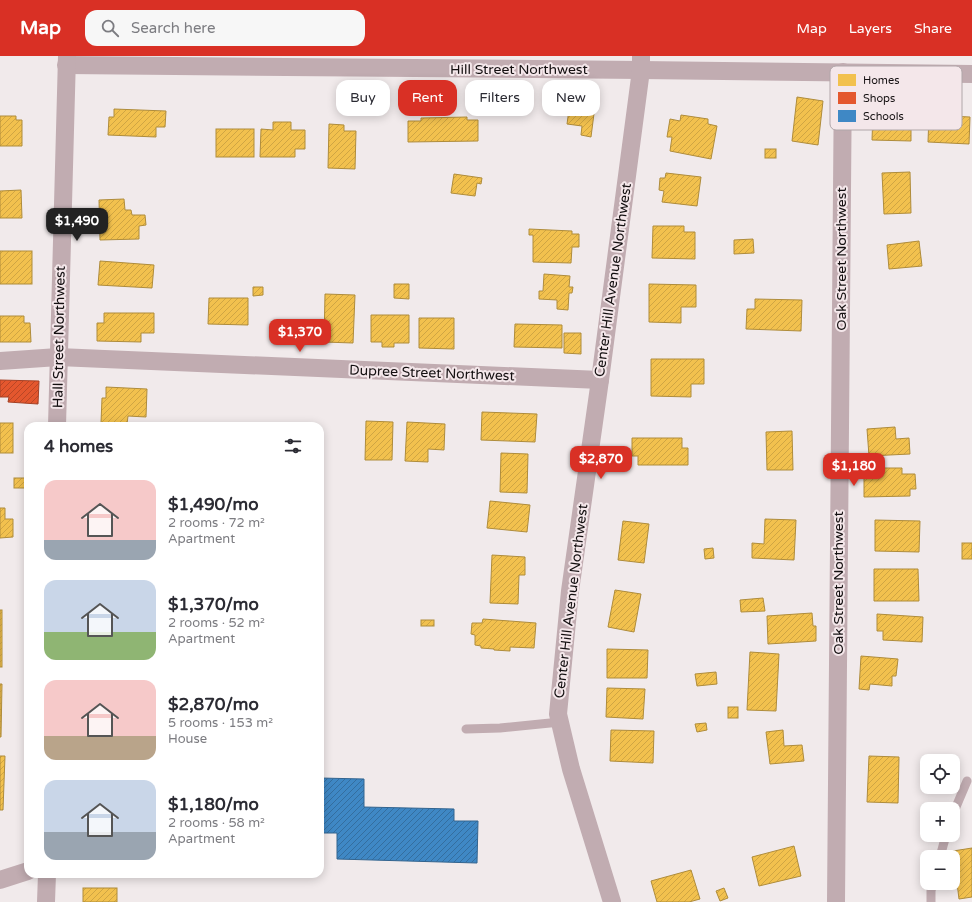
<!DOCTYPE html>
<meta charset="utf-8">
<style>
:root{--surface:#fff;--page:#f7f7f7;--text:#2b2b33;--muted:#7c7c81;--accent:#d93025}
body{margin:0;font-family:"Varela Round",sans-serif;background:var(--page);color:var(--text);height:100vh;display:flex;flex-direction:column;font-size:15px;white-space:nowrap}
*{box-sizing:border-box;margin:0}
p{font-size:13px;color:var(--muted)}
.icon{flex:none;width:22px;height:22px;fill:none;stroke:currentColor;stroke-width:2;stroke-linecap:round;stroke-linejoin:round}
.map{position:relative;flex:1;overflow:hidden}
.drawer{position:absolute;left:24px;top:366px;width:300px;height:456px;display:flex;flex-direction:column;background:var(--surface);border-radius:12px;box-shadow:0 2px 10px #0003}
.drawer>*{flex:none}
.banner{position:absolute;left:336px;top:24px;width:380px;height:36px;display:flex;gap:8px}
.fabs{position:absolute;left:920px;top:698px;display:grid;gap:8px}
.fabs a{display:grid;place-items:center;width:40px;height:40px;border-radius:8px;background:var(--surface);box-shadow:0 2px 10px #0003;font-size:20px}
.price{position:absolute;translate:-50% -34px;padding:0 9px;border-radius:8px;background:var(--accent);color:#fff;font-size:13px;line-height:26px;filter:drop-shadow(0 1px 2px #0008)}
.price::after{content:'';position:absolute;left:50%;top:24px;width:12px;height:9px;margin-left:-6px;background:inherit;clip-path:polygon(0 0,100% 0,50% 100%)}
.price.active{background:#222;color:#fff}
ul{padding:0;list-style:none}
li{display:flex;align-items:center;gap:12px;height:100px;padding:0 20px}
li span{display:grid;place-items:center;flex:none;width:112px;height:80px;border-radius:12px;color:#555}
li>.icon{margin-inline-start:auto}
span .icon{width:48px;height:48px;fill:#fffc;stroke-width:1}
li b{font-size:17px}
h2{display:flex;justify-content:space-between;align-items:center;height:48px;padding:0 20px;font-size:17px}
.pill{padding:0 14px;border-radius:12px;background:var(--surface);box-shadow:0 2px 10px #0003;font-size:14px;line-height:36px}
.pill.active{background:var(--accent);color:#fff}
header{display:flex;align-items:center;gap:24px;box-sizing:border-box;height:56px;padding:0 20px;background:var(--accent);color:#fff}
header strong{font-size:19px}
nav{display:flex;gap:22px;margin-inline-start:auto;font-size:14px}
.search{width:280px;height:36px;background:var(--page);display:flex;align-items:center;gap:10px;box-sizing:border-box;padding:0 14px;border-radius:12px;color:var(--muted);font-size:15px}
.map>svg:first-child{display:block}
</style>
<header>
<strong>Map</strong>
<div class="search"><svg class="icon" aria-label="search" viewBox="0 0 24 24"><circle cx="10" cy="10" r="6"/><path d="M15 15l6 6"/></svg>Search here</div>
<nav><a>Map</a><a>Layers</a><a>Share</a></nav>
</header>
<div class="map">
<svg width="972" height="846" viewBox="0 0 972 846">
<defs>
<pattern id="homes-hatch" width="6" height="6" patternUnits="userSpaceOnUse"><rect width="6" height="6" fill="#f2c14e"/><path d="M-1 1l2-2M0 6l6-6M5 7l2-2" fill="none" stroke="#cfa543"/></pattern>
<pattern id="shops-hatch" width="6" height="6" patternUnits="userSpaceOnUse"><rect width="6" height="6" fill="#e4572e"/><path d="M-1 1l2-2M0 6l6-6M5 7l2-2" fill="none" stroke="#b84626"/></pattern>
<pattern id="schools-hatch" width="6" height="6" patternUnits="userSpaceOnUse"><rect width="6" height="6" fill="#3f88c5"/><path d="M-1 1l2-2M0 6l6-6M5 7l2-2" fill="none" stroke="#346e9f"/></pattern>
</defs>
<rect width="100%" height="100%" fill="#f1eaeb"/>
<g fill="url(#homes-hatch)" stroke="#af8c3b">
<path d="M571,39L596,42L591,81L581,79L582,70L567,68Z"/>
<path d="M797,41L823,45L818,89L792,85Z"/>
<path d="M114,53L166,55L165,71H156V81L108,79L109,61H114Z"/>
<path d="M873,56L911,57V85L872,84Z"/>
<path d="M681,59L708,63V68L717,70L711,103L670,95L672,81H667L670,63L680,65Z"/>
<path d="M929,59L970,61L969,88L928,86Z"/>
<path d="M0,60H16V64H22V90H0Z"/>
<path d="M467,61V64H478V85L408,86V65H421V62Z"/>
<path d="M273,66H291V74H305V93H295V101H260L261,73L273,74Z"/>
<path d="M329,68L344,69V75H356L355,113L328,112Z"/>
<rect x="216" y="73" width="38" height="28"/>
<rect x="765" y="93" width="11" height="9"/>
<path d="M910,116L911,157L884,158L882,117Z"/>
<path d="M666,117L701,121L697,150L662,146L664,135L659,134L660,122H665Z"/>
<path d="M454,118L482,122L481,128L477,127L475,140L451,137Z"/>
<path d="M21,134L22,162H0V135Z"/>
<path d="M124,143L125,154H131L132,159H145L146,169L139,170V183L100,184L99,144Z"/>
<path d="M653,170H684V176H695V203L652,202Z"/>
<path d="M529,173L572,175V178H579V191H572L571,207L533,206V179H529Z"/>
<path d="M753,183L754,197L734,198V184Z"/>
<path d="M919,185L922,210L889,213L887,189Z"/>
<rect x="0" y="195" width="32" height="33"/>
<path d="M100,205L154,209L152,232L98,229Z"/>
<path d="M544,218L570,220L569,231H573L572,237H569L568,254L557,253V244L539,243V235H543Z"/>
<path d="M394,228H409V243L394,242Z"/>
<path d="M649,228L696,229V251H681V267L649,266Z"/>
<path d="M253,231H263V239L253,240Z"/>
<path d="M325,238L355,239L353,287L324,286Z"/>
<path d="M209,242H248V269L208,268Z"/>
<path d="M755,243L802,244L801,275L746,273L747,253H755Z"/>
<path d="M104,257H154V277H141V286L97,285V267H104Z"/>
<path d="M371,259H409V287H394V291H382V286H371Z"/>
<path d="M0,260H24V267H30L31,286H0Z"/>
<path d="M419,262H454V293L419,292Z"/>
<path d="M515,268L562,269V292L514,291Z"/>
<path d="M564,277H581V298L564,297Z"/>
<path d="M651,303H704V328H691V341L651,340Z"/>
<path d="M106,331L147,333L146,361L128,360L127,368L101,367L102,342H106Z"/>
<path d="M482,356L537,358L535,386L481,384Z"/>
<path d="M366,365L393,366L392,404H365Z"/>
<path d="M407,366L445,368L444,394L428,393V406L405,405Z"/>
<rect x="0" y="367" width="13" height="30"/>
<path d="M895,371L896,383L909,382L910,398L869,400L867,373Z"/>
<path d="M792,375L793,414H767L766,376Z"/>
<path d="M632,382H682V392H688V409H638V400H632Z"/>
<path d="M501,397L528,398L527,437L500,436Z"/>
<path d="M864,412H902V418H915L916,433H910V440L864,441Z"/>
<rect x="14" y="422" width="14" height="10"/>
<path d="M490,445L530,449L527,476L487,472Z"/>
<path d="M0,452H5V463H13V481L0,482Z"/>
<path d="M765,463L796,464L794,504L752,502V487L764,488Z"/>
<path d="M875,464L920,465L919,496L875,495Z"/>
<path d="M623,465L649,468L644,507L618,504Z"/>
<rect x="962" y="487" width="10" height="16"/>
<path d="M713,492L714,502L705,503L704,493Z"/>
<path d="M492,499L525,501V519H519L518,548L490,547Z"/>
<path d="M874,513H918L919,545H874Z"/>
<path d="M615,534L641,538L634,576L608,571Z"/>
<path d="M763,542L765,555L741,556L740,544Z"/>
<rect x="0" y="554" width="2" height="57"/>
<path d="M812,557L813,570H816V585L768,588L767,560Z"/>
<path d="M877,558L923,561L922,586L883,584V575H877Z"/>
<path d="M483,563L536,567L534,592L510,591V595L494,594V593L481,592V590L475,589V579L471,578L472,567H482Z"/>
<rect x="421" y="564" width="13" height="6"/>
<path d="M607,593L648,594L647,622H607Z"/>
<path d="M750,596L779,598L776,655L747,654Z"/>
<path d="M861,600L898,603L896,620H892V630L870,628L869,634L859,633Z"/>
<path d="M716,616L717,628L697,630L695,618Z"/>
<path d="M0,628H2L1,681H0Z"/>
<path d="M607,632L645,633L643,663L606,661Z"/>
<rect x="728" y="651" width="10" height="11"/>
<path d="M706,667L707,674L697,676L695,668Z"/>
<path d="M611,674L654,675L653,707L610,705Z"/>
<path d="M783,674L784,690L802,689L804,705L770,708L766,676Z"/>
<path d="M0,700H5L3,754H0Z"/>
<path d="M869,700L899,701L898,747L867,746Z"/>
<path d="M794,790L801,820L759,830L752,801Z"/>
<path d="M972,792V841L959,843L953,795Z"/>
<path d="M691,814L700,843L689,846H657L651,825Z"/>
<rect x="83" y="832" width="34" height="14"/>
<path d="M724,832L728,842L720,845L716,835Z"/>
</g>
<path fill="url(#shops-hatch)" stroke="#a54125" d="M0,324L39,325L38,348L8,346L9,341H0Z"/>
<path fill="url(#schools-hatch)" stroke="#32648f" d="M320,722L364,723V751L454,753V765H478L477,807L337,803V777H320Z"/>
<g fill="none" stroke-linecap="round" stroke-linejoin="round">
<g stroke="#c1acb1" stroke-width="9">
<path d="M466,673L500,672L560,666"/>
<path d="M953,758L967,725"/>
<path d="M940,801L946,779"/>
<path d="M931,846V835L933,827"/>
</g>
<g stroke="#c1acb1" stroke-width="18">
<path d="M66,9L641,14L972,18"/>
<path d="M0,305L58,301L600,324"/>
<path d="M57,370L67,0"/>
<path d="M0,824L28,815"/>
<path d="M46,846L47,818"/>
<path d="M612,846L571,713L558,658L570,535L600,324L641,14V0"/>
<path d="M836,846L843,16"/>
</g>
</g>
<g text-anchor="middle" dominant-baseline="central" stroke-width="4" stroke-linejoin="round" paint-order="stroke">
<g font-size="14" fill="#130f10" stroke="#f4e7ea">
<text x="519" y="13">Hill Street Northwest</text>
<text transform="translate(841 203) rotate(-90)">Oak Street Northwest</text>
<text transform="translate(613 224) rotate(-82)">Center Hill Avenue Northwest</text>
<text transform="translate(59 281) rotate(-89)">Hall Street Northwest</text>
<text transform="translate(432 317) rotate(2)">Dupree Street Northwest</text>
<text transform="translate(838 527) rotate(-90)">Oak Street Northwest</text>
<text transform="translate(571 545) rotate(-83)">Center Hill Avenue Northwest</text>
</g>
</g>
<rect x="830" y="10" width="132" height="64" rx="6" fill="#f4e7ea" stroke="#b0a6a9" stroke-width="1"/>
<rect x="838" y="18" width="18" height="12" fill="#f2c14e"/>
<rect x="838" y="36" width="18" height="12" fill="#e4572e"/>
<rect x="838" y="54" width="18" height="12" fill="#3f88c5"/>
<g font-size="11" fill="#130f10">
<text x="863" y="28">Homes</text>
<text x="863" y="46">Shops</text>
<text x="863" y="64">Schools</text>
</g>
</svg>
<div class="fabs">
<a><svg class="icon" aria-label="locate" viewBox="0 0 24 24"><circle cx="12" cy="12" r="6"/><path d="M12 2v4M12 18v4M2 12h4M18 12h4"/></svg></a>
<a>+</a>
<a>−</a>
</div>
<b class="price active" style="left:77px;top:186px">$1,490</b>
<b class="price" style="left:300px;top:297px">$1,370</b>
<b class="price" style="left:601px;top:424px">$2,870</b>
<b class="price" style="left:854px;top:431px">$1,180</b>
<div class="banner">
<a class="pill">Buy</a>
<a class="pill active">Rent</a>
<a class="pill">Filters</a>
<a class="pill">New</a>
</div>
<section class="drawer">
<h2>4 homes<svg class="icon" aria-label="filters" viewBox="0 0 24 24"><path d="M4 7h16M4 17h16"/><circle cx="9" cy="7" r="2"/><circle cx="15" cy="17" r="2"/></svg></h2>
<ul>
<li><span style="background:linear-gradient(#f6c9c9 75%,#9aa5b1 0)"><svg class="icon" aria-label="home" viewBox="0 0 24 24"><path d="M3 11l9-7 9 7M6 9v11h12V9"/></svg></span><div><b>$1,490/mo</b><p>2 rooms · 72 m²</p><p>Apartment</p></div></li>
<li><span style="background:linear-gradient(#c9d6e8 65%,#8fb573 0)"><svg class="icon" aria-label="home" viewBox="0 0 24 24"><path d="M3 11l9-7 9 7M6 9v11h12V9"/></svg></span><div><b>$1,370/mo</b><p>2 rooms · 52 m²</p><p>Apartment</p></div></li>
<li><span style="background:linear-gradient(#f6c9c9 70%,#b9a48a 0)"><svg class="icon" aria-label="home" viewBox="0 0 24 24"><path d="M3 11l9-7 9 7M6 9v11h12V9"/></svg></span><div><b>$2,870/mo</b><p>5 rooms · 153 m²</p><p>House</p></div></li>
<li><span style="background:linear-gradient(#c9d6e8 65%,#9aa5b1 0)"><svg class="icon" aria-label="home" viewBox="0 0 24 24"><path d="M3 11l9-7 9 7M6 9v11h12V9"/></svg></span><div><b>$1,180/mo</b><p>2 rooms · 58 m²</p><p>Apartment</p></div></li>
</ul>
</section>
</div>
